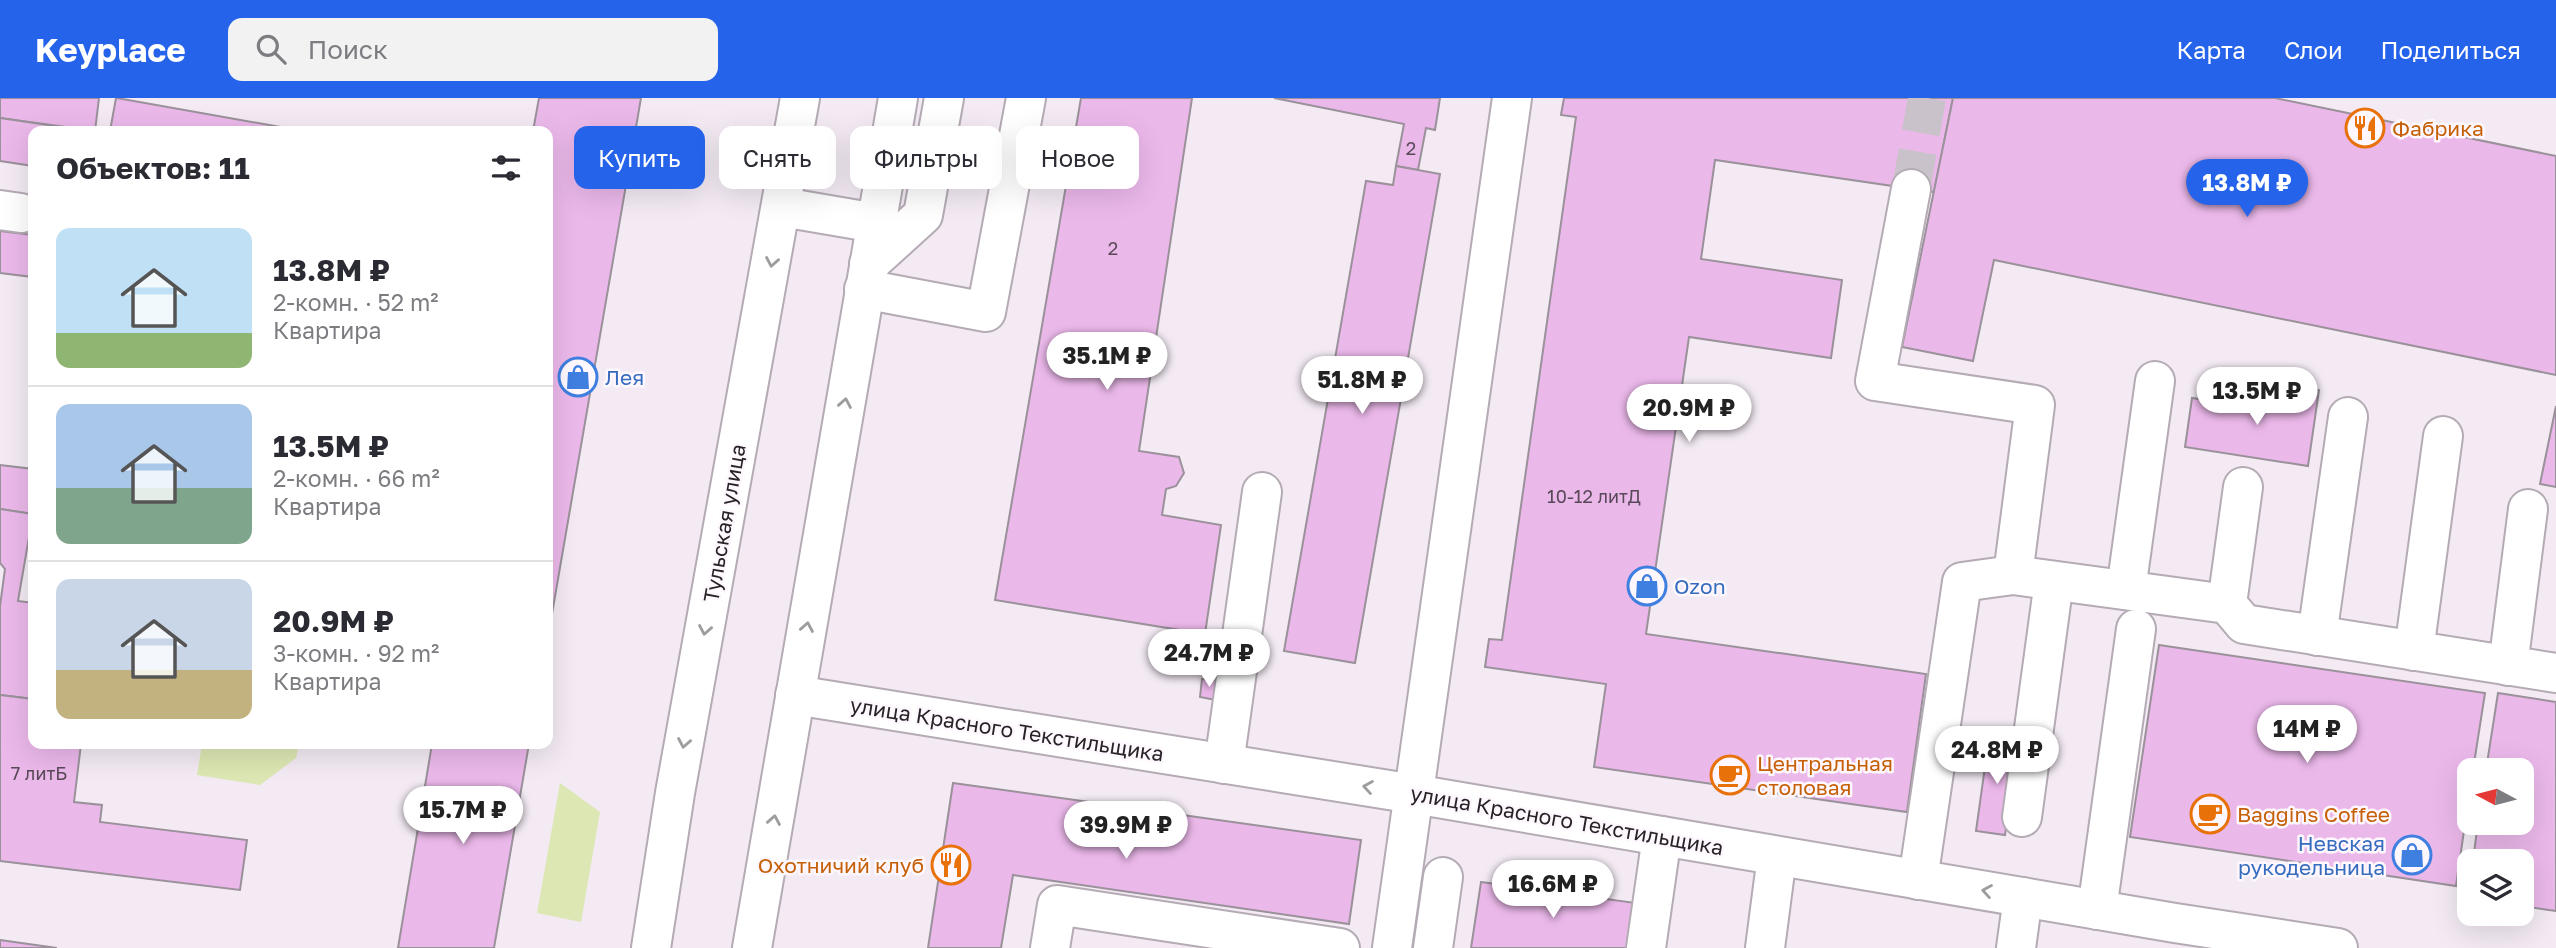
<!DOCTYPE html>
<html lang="ru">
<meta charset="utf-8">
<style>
:root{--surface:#fff;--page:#f2f2f3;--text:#2b2b33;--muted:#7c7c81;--line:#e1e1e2;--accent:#2563eb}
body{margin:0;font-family:"Golos Text",sans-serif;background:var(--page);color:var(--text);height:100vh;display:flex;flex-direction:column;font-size:26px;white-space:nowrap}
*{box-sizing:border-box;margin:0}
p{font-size:23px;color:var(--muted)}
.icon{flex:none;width:38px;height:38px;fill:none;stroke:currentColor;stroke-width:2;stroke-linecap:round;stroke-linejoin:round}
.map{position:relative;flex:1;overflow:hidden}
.details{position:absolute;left:28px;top:28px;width:525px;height:623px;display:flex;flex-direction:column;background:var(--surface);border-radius:14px;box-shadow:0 7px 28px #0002}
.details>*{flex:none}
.hud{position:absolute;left:574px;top:28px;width:665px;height:63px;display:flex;gap:14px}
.needle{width:46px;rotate:277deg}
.buttons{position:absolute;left:2457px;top:660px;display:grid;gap:14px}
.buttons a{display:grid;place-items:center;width:77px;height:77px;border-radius:14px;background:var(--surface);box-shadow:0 7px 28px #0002;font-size:35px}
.price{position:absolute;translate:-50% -60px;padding:0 16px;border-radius:24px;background:#fff;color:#222;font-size:23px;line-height:46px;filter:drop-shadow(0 2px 4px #0008)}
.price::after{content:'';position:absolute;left:50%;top:42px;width:21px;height:16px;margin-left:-10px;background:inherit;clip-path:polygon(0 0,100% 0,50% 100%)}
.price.on{background:var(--accent);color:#fff}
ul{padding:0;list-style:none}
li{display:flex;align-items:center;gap:21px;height:175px;padding:0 28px}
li+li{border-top:2px solid var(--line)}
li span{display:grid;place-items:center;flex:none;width:196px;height:140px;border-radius:14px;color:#555}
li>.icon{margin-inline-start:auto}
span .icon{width:84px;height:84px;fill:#fffc;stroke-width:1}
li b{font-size:30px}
h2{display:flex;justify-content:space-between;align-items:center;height:84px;padding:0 28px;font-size:30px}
.chip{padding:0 24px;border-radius:14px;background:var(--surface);box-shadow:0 7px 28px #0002;font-size:24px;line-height:63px}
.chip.on{background:var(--accent);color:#fff}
header{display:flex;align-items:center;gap:42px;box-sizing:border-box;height:98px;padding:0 35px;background:var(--accent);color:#fff}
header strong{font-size:33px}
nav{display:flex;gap:38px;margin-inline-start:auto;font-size:24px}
.search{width:490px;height:63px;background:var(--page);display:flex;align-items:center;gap:18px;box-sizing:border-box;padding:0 24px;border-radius:14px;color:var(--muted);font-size:26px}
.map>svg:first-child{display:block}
</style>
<header>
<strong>Keyplace</strong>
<div class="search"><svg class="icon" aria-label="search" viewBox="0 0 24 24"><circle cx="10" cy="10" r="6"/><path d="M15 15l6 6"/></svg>Поиск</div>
<nav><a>Карта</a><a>Слои</a><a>Поделиться</a></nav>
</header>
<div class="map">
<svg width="2556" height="850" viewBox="0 0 2556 850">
<rect width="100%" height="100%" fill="#f3eaf3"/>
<g fill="#dce7b3">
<path d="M202,646H299L296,660L260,687L197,677Z"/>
<path d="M560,685L600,714L581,824L537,815Z"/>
</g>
<g fill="#ebb8ea" stroke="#9a919a" stroke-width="2">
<path d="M0,0H99L95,33L0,20Z"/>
<path d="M116,0H117L303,33H110Z"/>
<path d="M539,0H641L548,539V33H533Z"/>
<path d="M1081,0H1192L1139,353L1179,359L1184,375L1176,388L1166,391L1162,417L1221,427L1205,536L995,502Z"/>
<path d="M1274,0H1440L1435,32L1426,30L1418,72L1396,68L1404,26Z"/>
<path d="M1564,0H1953L1934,94L1715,62L1701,161L1842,182L1831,260L1689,239L1646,536L1926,576L1907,714L1594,669L1606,586L1485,569L1489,541L1502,542L1576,19L1561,17Z"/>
<path d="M1953,0H2275L2556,58V277L1994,162L1973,263L1902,249Z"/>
<path d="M0,20L89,33H33V68L0,63Z"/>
<path d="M1396,68L1440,76L1355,565L1284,553L1366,83L1393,87Z"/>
<path d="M0,133L33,137V179L0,175Z"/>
<path d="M2278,287L2319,292L2308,368L2185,349L2192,300L2274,313Z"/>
<path d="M2556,308V389L2540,386Z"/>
<path d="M0,367L33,371V416L0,411Z"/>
<path d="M0,411L33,416L18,503L33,505V601L0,597V508L5,471L0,465Z"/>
<path d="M2159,547L2485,595L2473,672H2469V698L2456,788L2130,739Z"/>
<path d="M1202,581L1219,583L1216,602L1200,599Z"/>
<path d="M2498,595L2556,604V813L2522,808V763H2473L2478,724H2522V672H2486Z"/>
<path d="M0,597L33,601V646H81L74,704L102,707L100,724L247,742L240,792L0,763Z"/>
<path d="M1989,640L2018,644L2005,737L1976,733Z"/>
<path d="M432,646H529L494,850H398Z"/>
<path d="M953,685L1361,742L1349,826L1013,777L1001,850H928Z"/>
<path d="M1481,784L1643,806L1637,850H1471Z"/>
<path d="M0,842L57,850H0Z"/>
</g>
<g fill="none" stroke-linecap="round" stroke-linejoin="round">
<path stroke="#cac2ca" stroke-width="38" stroke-dasharray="38 19" stroke-linecap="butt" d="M1911,91L1927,0"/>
<defs>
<g id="minor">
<path d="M1911,91L1875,283L2035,307L2013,477L1962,484L1918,782"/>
<path d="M0,112L21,115"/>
<path d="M864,191L986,214L1026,0"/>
<path d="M2013,477L2227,506L2244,526L2556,575"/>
<path d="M2126,492L2155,283"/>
<path d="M2227,506L2243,389"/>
<path d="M2317,538L2348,319"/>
<path d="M2414,553L2443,338"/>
<path d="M2508,568L2528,411"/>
<path d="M795,597L1414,696L2175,825L2338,850"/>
<path d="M1224,666L1262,394"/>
<path d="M2022,719L2054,483"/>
<path d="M2097,812L2136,531"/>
<path d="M1050,850L1057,807L1340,850"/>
<path d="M1392,850L1512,0"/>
<path d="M1433,850L1443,779"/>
<path d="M1646,850L1662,738"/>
<path d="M1765,850L1777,758"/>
<path d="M2016,850L2023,799"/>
</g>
<g id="major">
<path d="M782,109L876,125"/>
<path d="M869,166L923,117L944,0"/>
<path d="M651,850L675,695L800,0"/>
<path d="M752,850L898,0"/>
</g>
</defs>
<use href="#minor" stroke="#b4abb4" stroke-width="42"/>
<use href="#major" stroke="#b4abb4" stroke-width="42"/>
<use href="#minor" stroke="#fff" stroke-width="38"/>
<use href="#major" stroke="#fff" stroke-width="38"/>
</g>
<defs><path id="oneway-chevron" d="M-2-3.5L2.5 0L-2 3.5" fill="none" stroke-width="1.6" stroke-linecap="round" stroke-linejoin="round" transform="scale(1.75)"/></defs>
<g stroke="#9e9c9e">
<use href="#oneway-chevron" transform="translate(772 164) rotate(100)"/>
<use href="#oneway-chevron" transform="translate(845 305) rotate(-80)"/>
<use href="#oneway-chevron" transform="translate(807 529) rotate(-80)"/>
<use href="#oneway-chevron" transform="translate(705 532) rotate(100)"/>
<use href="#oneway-chevron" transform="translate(684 645) rotate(100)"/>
<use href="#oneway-chevron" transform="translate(1368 689) rotate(-171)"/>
<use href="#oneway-chevron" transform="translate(774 722) rotate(-80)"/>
<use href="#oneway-chevron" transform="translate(1987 793) rotate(-170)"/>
</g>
<defs>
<symbol id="restaurant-ring" viewBox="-11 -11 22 22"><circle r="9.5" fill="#fef8fe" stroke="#e8710a" stroke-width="1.5"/><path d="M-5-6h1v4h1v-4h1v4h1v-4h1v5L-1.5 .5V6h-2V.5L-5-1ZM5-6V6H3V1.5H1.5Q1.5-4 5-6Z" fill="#e8710a"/></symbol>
<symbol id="shop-ring" viewBox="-11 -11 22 22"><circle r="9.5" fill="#fef8fe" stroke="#3f7fe0" stroke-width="1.5"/><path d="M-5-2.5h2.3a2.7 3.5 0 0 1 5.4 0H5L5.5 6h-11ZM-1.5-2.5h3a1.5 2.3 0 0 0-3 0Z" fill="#3f7fe0"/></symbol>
<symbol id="cafe-ring" viewBox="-11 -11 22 22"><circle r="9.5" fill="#fef8fe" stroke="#e8710a" stroke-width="1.5"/><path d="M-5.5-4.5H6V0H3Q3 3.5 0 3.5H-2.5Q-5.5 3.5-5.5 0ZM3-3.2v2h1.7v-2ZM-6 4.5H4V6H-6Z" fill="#e8710a"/></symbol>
</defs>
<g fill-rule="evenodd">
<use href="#restaurant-ring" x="2343" y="8" width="44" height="44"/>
<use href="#shop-ring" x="556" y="257" width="44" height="44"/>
<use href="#shop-ring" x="1625" y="466" width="44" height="44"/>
<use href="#cafe-ring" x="1708" y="655" width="44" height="44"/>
<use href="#cafe-ring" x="2188" y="694" width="44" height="44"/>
<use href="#shop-ring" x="2390" y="735" width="44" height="44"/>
<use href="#restaurant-ring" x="929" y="745" width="44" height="44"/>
</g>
<g text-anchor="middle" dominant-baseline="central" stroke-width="5" stroke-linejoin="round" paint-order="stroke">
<g font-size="18" fill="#584958">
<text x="1411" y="50">2</text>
<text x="1113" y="150">2</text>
<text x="1594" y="398">10-12 литД</text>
<text x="39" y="675">7 литБ</text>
</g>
<g font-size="21" fill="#c56008" stroke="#fef8fe" text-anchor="start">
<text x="2392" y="30">Фабрика</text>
<text x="1757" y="665">Центральная<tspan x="1757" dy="24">столовая</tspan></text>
<text x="2237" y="716">Baggins Coffee</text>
<text x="924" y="767" text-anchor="end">Охотничий клуб</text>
</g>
<g font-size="21" fill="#366cbe" stroke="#fef8fe" text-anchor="start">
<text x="605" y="279">Лея</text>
<text x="1674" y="488">Ozon</text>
<text x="2385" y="745" text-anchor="end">Невская<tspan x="2385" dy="24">рукодельница</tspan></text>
</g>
<g font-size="21" fill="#272427" stroke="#fef8fe">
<text transform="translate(724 425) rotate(-80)">Тульская улица</text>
<text transform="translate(1007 631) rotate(9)">улица Красного Текстильщика</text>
<text transform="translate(1567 722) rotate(10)">улица Красного Текстильщика</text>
</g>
</g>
</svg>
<div class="buttons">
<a><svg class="needle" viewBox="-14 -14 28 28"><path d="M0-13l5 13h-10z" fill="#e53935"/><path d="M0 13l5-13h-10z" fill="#7c7c81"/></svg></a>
<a><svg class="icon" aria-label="layers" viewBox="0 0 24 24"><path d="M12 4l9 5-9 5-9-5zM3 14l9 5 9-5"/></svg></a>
</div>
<b class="price on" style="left:2247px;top:121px">13.8M ₽</b>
<b class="price" style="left:1107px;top:294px">35.1M ₽</b>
<b class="price" style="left:1362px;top:318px">51.8M ₽</b>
<b class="price" style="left:2257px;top:329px">13.5M ₽</b>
<b class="price" style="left:1689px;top:346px">20.9M ₽</b>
<b class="price" style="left:1209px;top:591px">24.7M ₽</b>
<b class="price" style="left:2307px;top:667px">14M ₽</b>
<b class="price" style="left:1997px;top:688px">24.8M ₽</b>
<b class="price" style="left:463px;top:748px">15.7M ₽</b>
<b class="price" style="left:1126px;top:763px">39.9M ₽</b>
<b class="price" style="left:1553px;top:822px">16.6M ₽</b>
<div class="hud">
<a class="chip on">Купить</a>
<a class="chip">Снять</a>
<a class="chip">Фильтры</a>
<a class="chip">Новое</a>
</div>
<section class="details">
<h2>Объектов: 11<svg class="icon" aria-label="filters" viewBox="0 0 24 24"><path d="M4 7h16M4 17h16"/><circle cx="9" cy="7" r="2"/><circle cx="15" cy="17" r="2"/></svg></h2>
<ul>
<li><span style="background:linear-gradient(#bfe0f5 75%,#8fb573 0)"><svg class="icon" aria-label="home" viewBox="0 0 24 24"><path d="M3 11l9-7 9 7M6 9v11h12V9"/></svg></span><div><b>13.8M ₽</b><p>2-комн. · 52 m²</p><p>Квартира</p></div></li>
<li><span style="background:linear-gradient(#a9c7e8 60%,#7fa58c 0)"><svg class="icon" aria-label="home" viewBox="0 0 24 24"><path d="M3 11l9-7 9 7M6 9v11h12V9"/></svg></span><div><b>13.5M ₽</b><p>2-комн. · 66 m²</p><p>Квартира</p></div></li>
<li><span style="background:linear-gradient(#c9d6e8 65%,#c2b280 0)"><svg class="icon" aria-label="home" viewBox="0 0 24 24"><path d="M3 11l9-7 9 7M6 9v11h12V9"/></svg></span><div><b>20.9M ₽</b><p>3-комн. · 92 m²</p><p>Квартира</p></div></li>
</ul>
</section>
</div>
